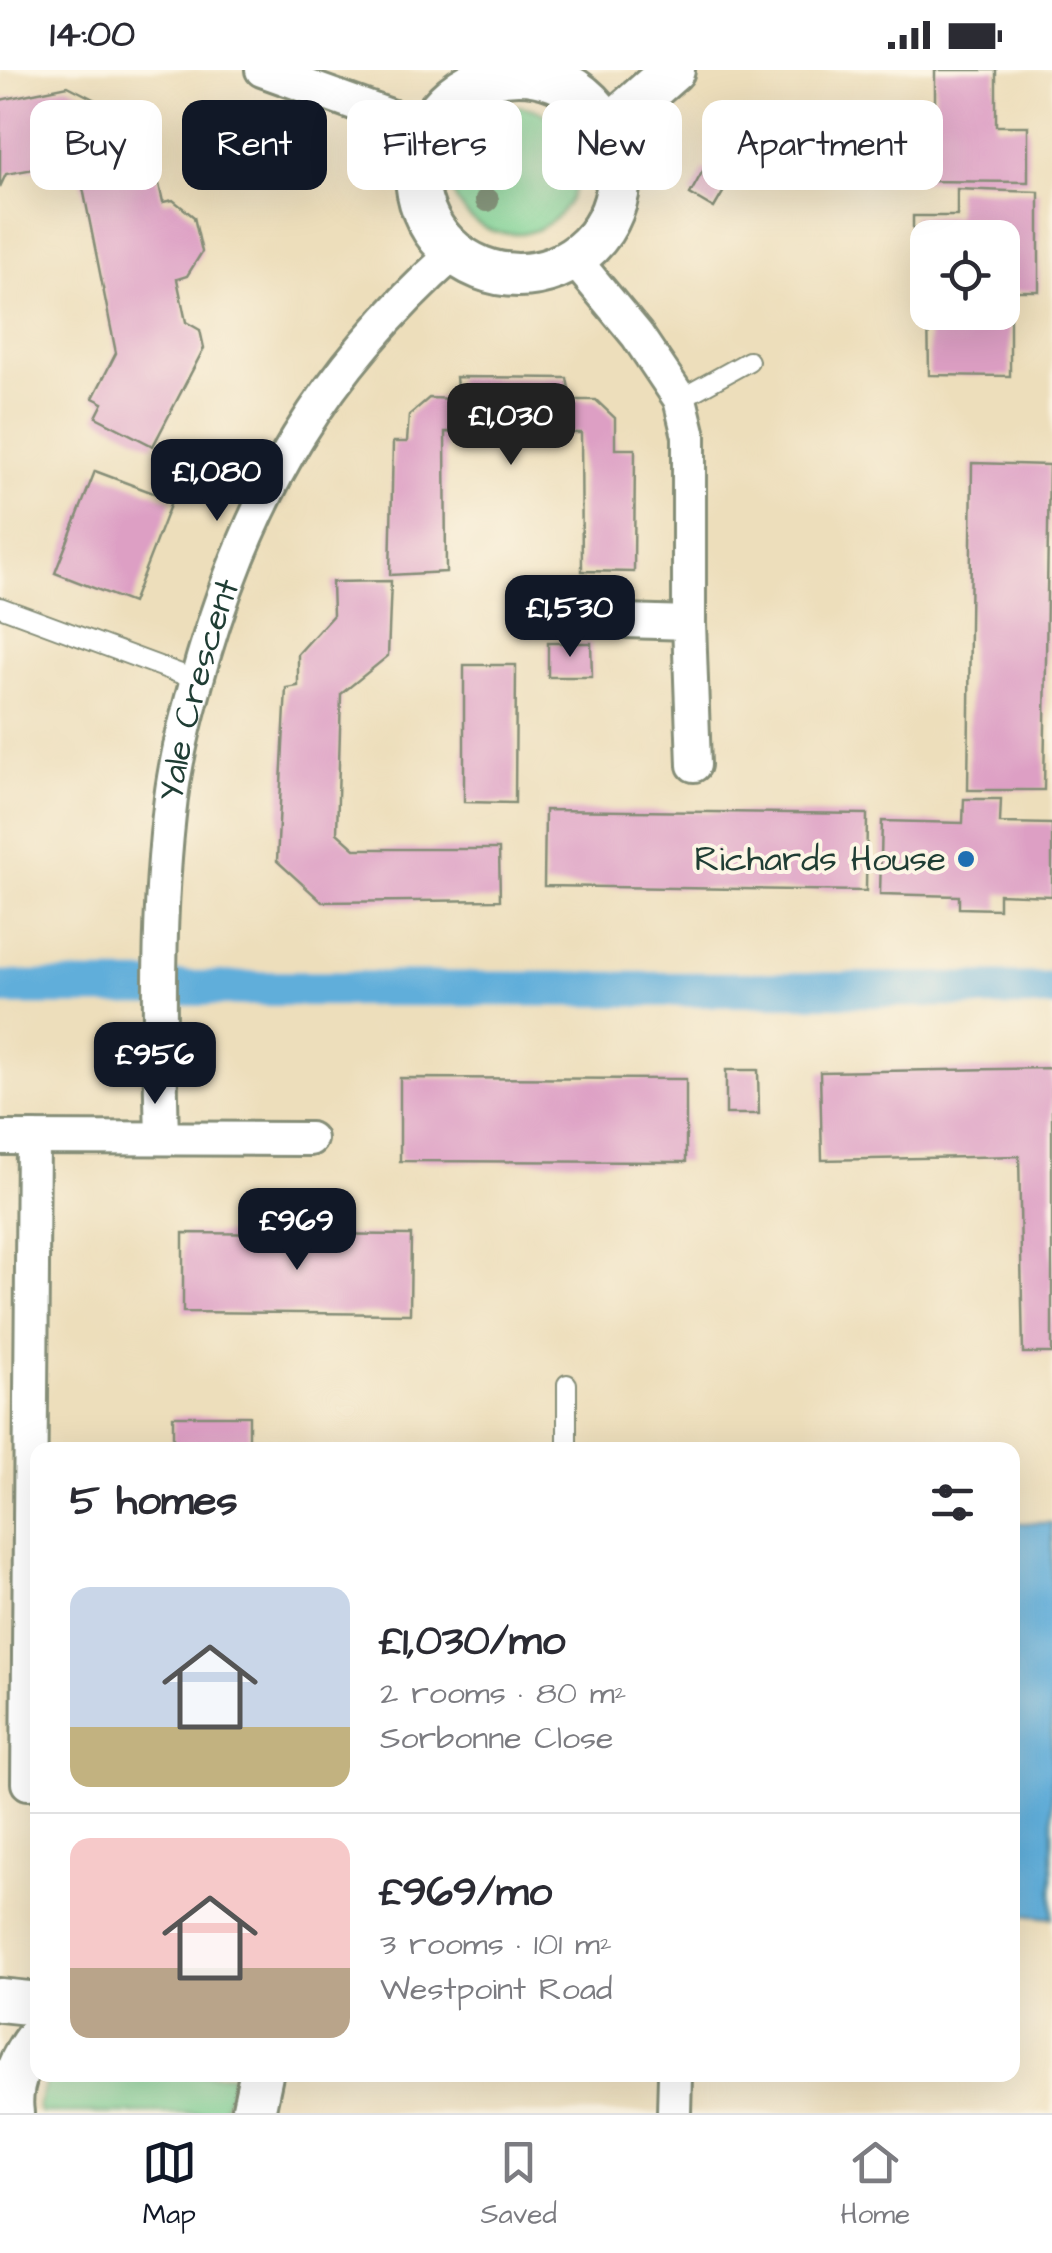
<!DOCTYPE html>
<meta charset="utf-8">
<style>
:root{--surface:#fff;--page:#f7f7f7;--text:#2b2b33;--muted:#7c7c81;--line:#e1e1e2;--accent:#111827}
body{margin:0;font-family:"Architects Daughter",sans-serif;background:var(--page);color:var(--text);height:100vh;display:flex;flex-direction:column;font-size:38px;white-space:nowrap}
*{box-sizing:border-box;margin:0}
p{font-size:32px;color:var(--muted)}
.icon{flex:none;width:55px;height:55px;fill:none;stroke:currentColor;stroke-width:2;stroke-linecap:round;stroke-linejoin:round}
.map{position:relative;flex:1;overflow:hidden}
.details{position:absolute;left:30px;top:1372px;width:990px;height:640px;display:flex;flex-direction:column;background:var(--surface);border-radius:20px;box-shadow:0 10px 40px #0002}
.details>*{flex:none}
.top-card{position:absolute;left:30px;top:30px;width:992px;height:90px;display:flex;gap:20px}
.fabs{position:absolute;left:910px;top:150px;display:grid;gap:20px}
.fabs a{display:grid;place-items:center;width:110px;height:110px;border-radius:20px;background:var(--surface);box-shadow:0 10px 40px #0002;font-size:50px}
.price{position:absolute;translate:-50% -85px;padding:0 22px;border-radius:20px;background:var(--accent);color:#fff;font-size:32px;line-height:65px;filter:drop-shadow(0 2px 5px #0008)}
.price::after{content:'';position:absolute;left:50%;top:60px;width:30px;height:22px;margin-left:-15px;background:inherit;clip-path:polygon(0 0,100% 0,50% 100%)}
.price.on{background:#222;color:#fff}
ul{padding:0;list-style:none}
li{display:flex;align-items:center;gap:30px;height:250px;padding:0 40px}
li+li{border-top:2px solid var(--line)}
li span{display:grid;place-items:center;flex:none;width:280px;height:200px;border-radius:20px;color:#555}
li>.icon{margin-inline-start:auto}
span .icon{width:120px;height:120px;fill:#fffc;stroke-width:1}
li b{font-size:42px}
h2{display:flex;justify-content:space-between;align-items:center;height:120px;padding:0 40px;font-size:42px}
.chip{padding:0 35px;border-radius:20px;background:var(--surface);box-shadow:0 10px 40px #0002;font-size:35px;line-height:90px}
.chip.on{background:var(--accent);color:#fff}
.status{display:flex;justify-content:space-between;align-items:center;height:70px;padding:0 50px;background:var(--surface);direction:ltr}
.status svg{height:28px;fill:currentColor}
.menu{display:flex;justify-content:space-around;align-items:center;height:140px;border-top:2px solid var(--line);background:var(--surface);font-size:28px;color:var(--muted)}
.menu a{display:grid;justify-items:center;gap:5px}
.menu .on{color:var(--accent)}
.map>svg:first-child{display:block}
</style>
<div class="status"><b>14:00</b><svg viewBox="0 0 49 12"><path d="M0 12V9h3v3zM5 12V6h3v6zM10 12V3h3v9zM15 12V0h3v12zM26 1h20v11H26zM47 4h2v5h-2z"/></svg></div>
<div class="map">
<svg width="1052" height="2043" viewBox="0 0 1052 2043">
<rect width="100%" height="100%" fill="#fcf5e5"/>
<filter id="ink" filterUnits="userSpaceOnUse"><feTurbulence type="fractalNoise" baseFrequency=".01" numOctaves="2"/><feDisplacementMap in="SourceGraphic" scale="20" xChannelSelector="R" yChannelSelector="G"/><feConvolveMatrix kernelMatrix="1 2 1 2 8 2 1 2 1" color-interpolation-filters="sRGB"/></filter>
<filter id="wash" filterUnits="userSpaceOnUse"><feTurbulence type="fractalNoise" baseFrequency=".0048" numOctaves="4" result="noise"/><feDisplacementMap in="SourceGraphic" scale="40" xChannelSelector="R" yChannelSelector="G"/><feGaussianBlur stdDeviation="2.25" result="paint"/><feColorMatrix in="noise" values="0 0 0 0 0 0 0 0 0 0 0 0 0 0 0 0 0 1.4 0 .05"/><feComposite in="paint" operator="in"/></filter>
<g filter="url(#wash)">
<rect width="100%" height="100%" fill="#eddebb"/>
<g fill="#7ed294" stroke="#4e8864" stroke-width="2.5">
<circle cx="513" cy="100" r="64"/>
<path d="M48,2005H231L232,2014L222,2043H40L38,2038Z"/>
</g>
<path fill="#60aeda" stroke="#407687" stroke-width="2.5" d="M1013,1453H1052V1848L1013,1844Z"/>
<g fill="none" stroke-linecap="round" stroke-linejoin="round">
<path stroke="#60aeda" stroke-width="35" d="M0,918L1052,920"/>
</g>
<g id="blocks">
<g fill="#dd9fc4">
<path d="M935,0H996V56H1028V112L920,111V57H935Z"/>
<path d="M68,16L146,56L163,132L173,130L194,147L202,182L187,206L177,209L186,252L200,260L204,278L153,376L96,347L103,333L93,328L116,283L81,108L55,95L6,104L0,117V30Z"/>
<path d="M704,99L728,114L714,138L690,124Z"/>
<path d="M957,119L1039,122V221H1010V306L929,305L928,242H1002V168H928V222H913V146H957Z"/>
<path d="M456,307L567,308L571,330H596L615,348V379H635L634,502L582,501L581,363L445,362L446,502L390,505L393,372H407L409,345L429,328L458,329Z"/>
<path d="M972,393L1049,395L1044,720H968Z"/>
<path d="M95,401L172,430L132,533L55,503Z"/>
<path d="M391,511L388,586L341,624L337,763L355,779H499L500,830L322,832L277,791L286,618L298,616V584L333,545L332,512Z"/>
<path d="M548,573H591L592,607H548Z"/>
<path d="M464,595H516L515,733L464,732Z"/>
<path d="M964,729H1001L1000,753L1052,754V826L999,824V839L959,838V826L880,824L882,751L963,753Z"/>
<path d="M545,740L867,744L866,821L544,816Z"/>
<path d="M1052,998V1283H1023L1019,1086L822,1090L820,1002Z"/>
<path d="M726,1000H758L759,1044H726Z"/>
<path d="M400,1008L686,1009V1092L400,1091Z"/>
<path d="M183,1163L411,1165L410,1244L183,1242Z"/>
<rect x="173" y="1346" width="76" height="34"/>
</g>
</g>
</g>
<g filter="url(#ink)">
<use href="#blocks" fill-opacity="0" stroke="#868e78" stroke-width="2.5"/>
<g fill="none" stroke-linecap="round" stroke-linejoin="round">
<defs>
<g id="service">
<path d="M680,329L749,291"/>
<path d="M0,537L197,610"/>
<path d="M567,1380V1314"/>
</g>
<g id="minor">
<path d="M262,0L426,59"/>
<path d="M574,189L637,265L680,329L689,366V553L694,695"/>
<path d="M625,551L689,553"/>
<path d="M0,1068L310,1069"/>
<path id="s1" d="M162,1068C159,956 157,841 171,728C177,681 190,634 203,588C252,422 324,299 454,183"/>
<path d="M28,1713L33,1068"/>
<path d="M674,2043L675,2005"/>
</g>
<g id="tertiary">
<circle cx="518" cy="104" r="101"/>
<path d="M608,57L673,0"/>
<path d="M0,1930L38,1934"/>
<path d="M12,2043C8,2015 21,1988 38,1966"/>
<path d="M253,2043L261,2005"/>
</g>
</defs>
<use href="#service" stroke="#868e78" stroke-width="22"/>
<use href="#minor" stroke="#868e78" stroke-width="38"/>
<use href="#tertiary" stroke="#868e78" stroke-width="48"/>
<use href="#service" stroke="#fff" stroke-width="18"/>
<use href="#minor" stroke="#fff" stroke-width="32"/>
<use href="#tertiary" stroke="#fff" stroke-width="42"/>
</g>
<g fill="#86967b">
<circle cx="508" cy="84" r="12"/>
<circle cx="479" cy="102" r="12"/>
<circle cx="487" cy="130" r="12"/>
</g>
</g>
<circle fill="#1f6fb2" stroke="#fcf5e5" stroke-width="4" cx="966" cy="789" r="10"/>
<g text-anchor="middle" dominant-baseline="central" stroke-width="8" stroke-linejoin="round" paint-order="stroke">
<g font-size="35" fill="#1f3d34" stroke="#fcf5e5">
<text stroke="none"><textPath href="#s1" startOffset="452">Yale Crescent</textPath></text>
</g>
<g font-size="35" fill="#1f3d34" stroke="#fcf5e5" text-anchor="end">
<text x="946" y="789">Richards House</text>
</g>
</g>
</svg>
<div class="fabs">
<a><svg class="icon" aria-label="locate" viewBox="0 0 24 24"><circle cx="12" cy="12" r="6"/><path d="M12 2v4M12 18v4M2 12h4M18 12h4"/></svg></a>
</div>
<b class="price on" style="left:511px;top:398px">£1,030</b>
<b class="price" style="left:217px;top:454px">£1,080</b>
<b class="price" style="left:570px;top:590px">£1,530</b>
<b class="price" style="left:155px;top:1037px">£956</b>
<b class="price" style="left:297px;top:1203px">£969</b>
<div class="top-card">
<a class="chip">Buy</a>
<a class="chip on">Rent</a>
<a class="chip">Filters</a>
<a class="chip">New</a>
<a class="chip">Apartment</a>
</div>
<section class="details">
<h2>5 homes<svg class="icon" aria-label="filters" viewBox="0 0 24 24"><path d="M4 7h16M4 17h16"/><circle cx="9" cy="7" r="2"/><circle cx="15" cy="17" r="2"/></svg></h2>
<ul>
<li><span style="background:linear-gradient(#c9d6e8 70%,#c2b280 0)"><svg class="icon" aria-label="home" viewBox="0 0 24 24"><path d="M3 11l9-7 9 7M6 9v11h12V9"/></svg></span><div><b>£1,030/mo</b><p>2 rooms · 80 m²</p><p>Sorbonne Close</p></div></li>
<li><span style="background:linear-gradient(#f6c9c9 65%,#b9a48a 0)"><svg class="icon" aria-label="home" viewBox="0 0 24 24"><path d="M3 11l9-7 9 7M6 9v11h12V9"/></svg></span><div><b>£969/mo</b><p>3 rooms · 101 m²</p><p>Westpoint Road</p></div></li>
</ul>
</section>
</div>
<nav class="menu">
<a class="on"><svg class="icon" aria-label="map" viewBox="0 0 24 24"><path d="M3 6l6-2 6 2 6-2v14l-6 2-6-2-6 2zM9 4v14M15 6v14"/></svg>Map</a>
<a><svg class="icon" aria-label="saved" viewBox="0 0 24 24"><path d="M7 4h10v16l-5-4-5 4z"/></svg>Saved</a>
<a><svg class="icon" aria-label="home" viewBox="0 0 24 24"><path d="M3 11l9-7 9 7M6 9v11h12V9"/></svg>Home</a>
</nav>
